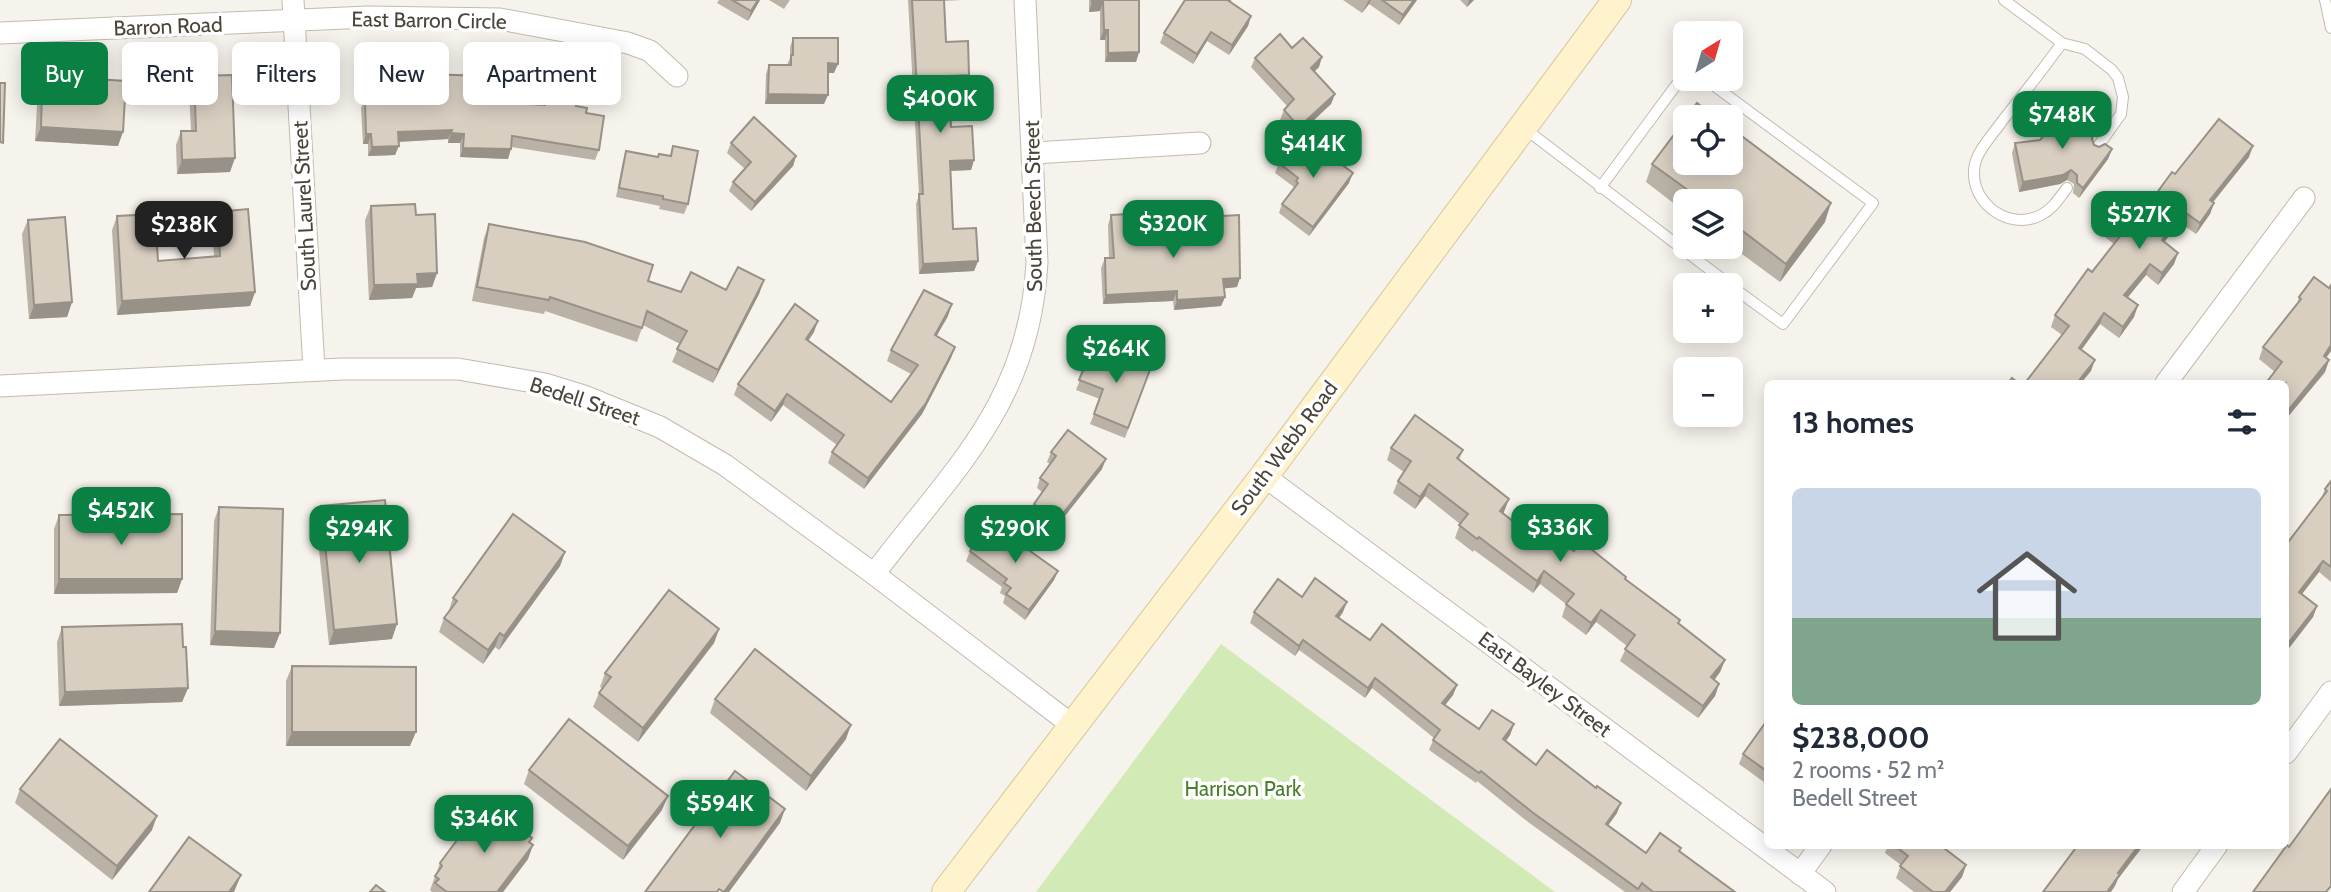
<!DOCTYPE html>
<meta charset="utf-8">
<style>
:root{--surface:#fff;--page:#f2f2f3;--text:#1f2937;--muted:#747a83;--line:#e0e1e3;--accent:#0b8043}
body{margin:0;font-family:Cabin,sans-serif;background:var(--page);color:var(--text);height:100vh;display:flex;flex-direction:column;font-size:26px;white-space:nowrap}
*{box-sizing:border-box;margin:0}
p{font-size:23px;color:var(--muted)}
.icon{flex:none;width:38px;height:38px;fill:none;stroke:currentColor;stroke-width:2;stroke-linecap:round;stroke-linejoin:round}
.map{position:relative;flex:1;overflow:hidden}
.side{position:absolute;left:1764px;top:380px;width:525px;height:469px;display:flex;flex-direction:column;background:var(--surface);border-radius:10px;box-shadow:0 4px 18px #0003}
.side>*{flex:none}
.top-card{position:absolute;left:21px;top:42px;width:665px;height:63px;display:flex;gap:14px}
.needle{width:46px;rotate:37deg}
.buttons{position:absolute;left:1673px;top:21px;display:grid;gap:14px}
.buttons a{display:grid;place-items:center;width:70px;height:70px;border-radius:10px;background:var(--surface);box-shadow:0 4px 18px #0003;font-size:35px}
.price{position:absolute;translate:-50% -60px;padding:0 16px;border-radius:14px;background:var(--accent);color:#fff;font-size:23px;line-height:46px;filter:drop-shadow(0 2px 4px #0008)}
.price::after{content:'';position:absolute;left:50%;top:42px;width:21px;height:16px;margin-left:-10px;background:inherit;clip-path:polygon(0 0,100% 0,50% 100%)}
.price.active{background:#222;color:#fff}
ul{padding:0;list-style:none}
li{display:grid;align-content:center;gap:14px;height:371px;padding:0 28px}
li+li{border-top:2px solid var(--line)}
li span{display:grid;place-items:center;height:217px;border-radius:10px;color:#555}
li>.icon{margin-inline-start:auto}
span .icon{width:126px;height:126px;fill:#fffc;stroke-width:1}
li b{font-size:30px}
h2{display:flex;justify-content:space-between;align-items:center;height:84px;padding:0 28px;font-size:30px}
.pill{padding:0 24px;border-radius:10px;background:var(--surface);box-shadow:0 4px 18px #0003;font-size:24px;line-height:63px}
.pill.active{background:var(--accent);color:#fff}
.map>svg:first-child{display:block}
</style>
<div class="map">
<svg width="2331" height="892" viewBox="0 0 2331 892">
<rect width="100%" height="100%" fill="#f6f3ec"/>
<path fill="#d2eab5" d="M1221,644L1555,892H1036Z"/>
<g fill="none" stroke-linecap="round" stroke-linejoin="round">
<defs>
<g id="service">
<path d="M2004,0L2062,43L2085,49L2112,70L2118,78L2123,97L2121,114L2096,149"/>
<path d="M2325,0L2331,28"/>
<path d="M2062,43C2043,69 2023,95 2003,120C1994,133 1981,146 1976,160C1964,198 2006,233 2041,215C2053,209 2059,198 2067,188"/>
<path d="M1705,79L1873,203L1783,324L1731,286"/>
<path d="M1524,128L1730,285"/>
<path d="M1600,188L1685,73"/>
</g>
<g id="minor">
<path d="M293,0L314,370"/>
<path d="M0,33L368,17L500,19L628,43L650,51L677,76"/>
<path d="M1034,153L1200,143"/>
<path d="M2166,383L2304,198"/>
<path d="M0,386L342,369H458L545,384L584,396L660,427L725,465L874,574L1072,725"/>
<path d="M1264,476L1825,892"/>
<path d="M874,574C954,468 1030,403 1037,262L1025,0"/>
<path d="M2286,753L2331,692"/>
<path d="M1800,874L1821,845"/>
<path d="M2183,892L2217,845"/>
</g>
<path id="secondary" d="M946,892L1264,476L1617,0"/>
</defs>
<use href="#service" stroke="#c2bbae" stroke-width="12"/>
<use href="#minor" stroke="#c2bbae" stroke-width="23"/>
<use href="#secondary" stroke="#d6c79b" stroke-width="30"/>
<use href="#service" stroke="#fff" stroke-width="10"/>
<use href="#minor" stroke="#fff" stroke-width="21"/>
<use href="#secondary" stroke="#fff3cd" stroke-width="28"/>
</g>
<g fill="#bab2a6">
<path d="M719,0H760L748,21L717,3Z"/>
<path d="M769,0H790L784,9Z"/>
<path d="M908,0H962L944,1L946,42L966,85L948,86L951,127L974,160L971,170L951,171L953,229L978,261L974,271L919,274L916,204L919,195Z"/>
<path d="M1089,0H1139V52L1136,62H1105V40H1100V11L1089,12Z"/>
<path d="M1231,0L1230,2L1251,16L1248,26L1229,55L1207,41L1193,64L1160,43L1164,33Z"/>
<path d="M1343,0H1417L1399,25L1369,4L1362,13Z"/>
<path d="M1460,0H1474L1467,7Z"/>
<path d="M793,38L834,73H828L824,104H765L766,74L769,65H787L790,58V47Z"/>
<path d="M1255,58L1319,67L1314,72L1335,94L1331,104L1296,137L1280,120L1284,110L1287,106L1251,67Z"/>
<path d="M392,70L422,74L487,102L543,105L545,90L549,81L576,106L586,113L599,150L595,160L511,147L508,159L460,157V143H448V139L399,142L395,155L368,156V144H363L361,108L365,99L381,98L383,93H389L388,80Z"/>
<path d="M194,76L230,172L177,174L176,145L181,131H191L189,90Z"/>
<path d="M78,78L118,146L35,141L37,105L42,91L73,93Z"/>
<path d="M2088,123L2086,130L2094,145L2112,149L2108,159L2079,198L2073,193L2074,184L2067,180L2060,184L2019,192L2012,153L2015,143L2040,140Z"/>
<path d="M731,143L796,156L793,166L751,211L729,191L733,182L745,169L727,153Z"/>
<path d="M673,146L688,204L684,214L659,209L660,206L616,197L623,161L626,151L658,157L670,156Z"/>
<path d="M2249,157L2213,202L2214,203L2210,214L2196,234L2179,222L2164,242L2178,253L2174,264L2158,285L2146,275L2127,298L2138,305L2134,317L2119,338L2100,324L2081,350L2091,371L2062,335L2051,327L2055,315L2114,244L2105,237L2109,226L2137,220L2175,174Z"/>
<path d="M1279,163L1349,183L1309,236L1279,213L1282,204L1293,190L1294,187L1275,173Z"/>
<path d="M1652,164L1825,222L1780,282L1731,246V201H1685V212L1646,182Z"/>
<path d="M371,206L416,215L437,273L432,287L416,288L412,298L369,300L365,220Z"/>
<path d="M217,212L255,292L250,306L117,315L112,230L117,216L158,261L214,256L212,226Z"/>
<path d="M1111,215L1149,245L1200,241L1199,233L1206,217L1237,287L1224,288L1225,297L1221,306L1174,310L1173,301L1103,304L1101,268L1105,258H1109L1108,225Z"/>
<path d="M28,220L72,302L67,317L29,319L22,234Z"/>
<path d="M489,224L681,292L726,290L764,280L759,294L713,383L672,362L680,344L643,325L637,342L545,311L544,314L472,301L484,238Z"/>
<path d="M2331,285V351L2326,358L2329,360L2325,372L2286,419V383L2275,372L2259,359L2263,347L2297,304L2299,297L2329,288Z"/>
<path d="M948,316L936,336L951,358L922,414L864,489L828,463L832,452L837,445L783,405L771,422L734,395L738,384L814,332L808,340L891,402L911,374L887,361L891,350Z"/>
<path d="M1092,348L1151,367L1125,438L1090,424L1100,399L1076,390Z"/>
<path d="M1391,448L1463,450L1459,460L1504,512L1503,514L1537,540L1574,551L1626,579L1679,624L1725,660L1720,672L1714,680L1719,684L1715,696L1698,718L1620,661L1627,646L1596,622L1586,635L1562,617L1566,604L1540,584L1533,593L1474,550L1473,552L1455,538L1460,524L1425,496L1415,509L1393,493L1398,481L1404,472L1387,460Z"/>
<path d="M1051,452L1102,469L1053,531L1030,513L1034,504L1042,492L1037,488L1040,478L1050,464L1047,462Z"/>
<path d="M2331,481V582L2319,572L2302,594L2317,606L2313,617L2286,652V545L2321,499L2325,489Z"/>
<path d="M321,506L392,639L329,645L316,521Z"/>
<path d="M219,507L280,633L274,648L210,645L214,521Z"/>
<path d="M59,515L182,579L177,593L54,594V529Z"/>
<path d="M970,551L1058,571L1054,580L1025,620L1003,603L1005,596L1000,593L1002,587L966,561Z"/>
<path d="M565,552L560,566L499,650L495,647L483,664L439,632L444,618L448,613L453,598Z"/>
<path d="M1302,597L1343,612L1339,618L1370,640L1457,685L1453,695L1445,705L1479,729L1514,724L1510,735L1506,741L1536,765L1617,813L1608,825L1646,853L1680,851L1735,892H1625L1528,822L1477,781L1476,783L1429,750L1434,738L1372,688L1365,698L1299,650L1295,656L1250,623L1254,612Z"/>
<path d="M62,627L183,647L188,688L182,702L59,706L57,642Z"/>
<path d="M719,629L714,643L638,742L593,707L599,693L602,688L600,687L605,673Z"/>
<path d="M292,666L410,746H286V681Z"/>
<path d="M715,699L846,739L806,791L710,713Z"/>
<path d="M1768,719V785L1739,764L1743,754Z"/>
<path d="M529,770L662,810L623,860L524,784Z"/>
<path d="M20,789L152,830L112,880L15,803Z"/>
<path d="M477,819L530,843L528,859L503,892H432L430,890L440,863Z"/>
<path d="M1888,845H1944L1942,847L1966,865L1962,877L1950,892H1914L1896,878L1901,865L1885,853Z"/>
</g>
<g fill="#979187">
<path d="M758,0H760L748,21L751,11Z"/>
<path d="M1369,0H1371L1369,4L1362,13Z"/>
<path d="M1414,0H1417L1399,25L1403,15Z"/>
<path d="M1469,0H1474L1467,7Z"/>
<path d="M1092,2H1103L1100,11L1089,12Z"/>
<path d="M1251,16L1248,26L1229,55L1232,45Z"/>
<path d="M1104,30H1108L1105,40H1100Z"/>
<path d="M1211,32L1207,41L1193,64L1197,54Z"/>
<path d="M1139,52L1136,62H1105L1108,53Z"/>
<path d="M1322,57L1319,67L1307,78L1311,68Z"/>
<path d="M828,63L838,64L834,73H825Z"/>
<path d="M969,75L966,85L944,86L948,76Z"/>
<path d="M768,94L828,95L824,104H765Z"/>
<path d="M1335,94L1331,104L1296,137L1299,127Z"/>
<path d="M41,127L123,132L118,146L35,141Z"/>
<path d="M452,130L448,139L395,142L398,132Z"/>
<path d="M451,133L464,134L460,143H448Z"/>
<path d="M366,134H371L368,144H363Z"/>
<path d="M399,146L395,155L368,156L372,147Z"/>
<path d="M2253,146L2249,157L2206,211L2210,200Z"/>
<path d="M463,148L511,149L508,159L460,157Z"/>
<path d="M2112,149L2108,159L2079,198L2083,188Z"/>
<path d="M796,156L793,166L751,211L755,202Z"/>
<path d="M235,158L230,172L177,174L182,160Z"/>
<path d="M974,160L971,170L947,171L950,161Z"/>
<path d="M2071,170L2067,180L2060,184L2019,192L2023,182Z"/>
<path d="M1353,173L1349,183L1309,236L1313,227Z"/>
<path d="M1831,203L1825,222L1780,282L1786,264Z"/>
<path d="M2214,203L2210,214L2196,234L2200,223Z"/>
<path d="M2183,211L2179,222L2158,251L2162,240Z"/>
<path d="M2178,253L2174,264L2158,285L2162,273Z"/>
<path d="M978,261L974,271L919,274L923,264Z"/>
<path d="M2150,264L2146,275L2120,307L2124,295Z"/>
<path d="M437,273L432,287L416,288L412,298L369,300L374,285L417,274Z"/>
<path d="M1240,278L1237,287L1220,289L1223,279Z"/>
<path d="M764,280L759,294L713,383L718,370Z"/>
<path d="M1177,291L1173,301L1103,304L1106,295Z"/>
<path d="M255,292L250,306L117,315L122,301Z"/>
<path d="M1225,297L1221,306L1174,310L1177,300Z"/>
<path d="M72,302L67,317L29,319L34,305Z"/>
<path d="M952,304L948,316L931,346L935,335Z"/>
<path d="M2138,305L2134,317L2119,338L2123,327Z"/>
<path d="M2104,313L2100,324L2075,359L2079,348Z"/>
<path d="M818,321L814,332L802,350L806,339Z"/>
<path d="M2331,345V351L2319,367L2324,356Z"/>
<path d="M955,347L951,358L922,414L864,489L868,478Z"/>
<path d="M2095,360L2091,371L2081,383H2077Z"/>
<path d="M2329,360L2325,372L2286,419V413Z"/>
<path d="M787,394L783,405L771,422L775,411Z"/>
<path d="M1106,459L1102,469L1053,531L1057,521Z"/>
<path d="M1429,484L1425,496L1415,509L1420,497Z"/>
<path d="M1509,499L1504,512L1495,524L1500,511Z"/>
<path d="M565,552L560,566L499,650L504,636Z"/>
<path d="M2323,561L2319,572L2295,603L2299,592Z"/>
<path d="M1058,571L1054,580L1025,620L1029,610Z"/>
<path d="M1544,571L1540,584L1533,593L1537,581Z"/>
<path d="M59,579H182L177,593L54,594Z"/>
<path d="M1347,602L1343,612L1333,626L1336,616Z"/>
<path d="M2317,606L2313,617L2286,652V646Z"/>
<path d="M1601,610L1596,622L1586,635L1591,623Z"/>
<path d="M397,624L392,639L329,645L334,630Z"/>
<path d="M719,629L714,643L638,742L643,728Z"/>
<path d="M215,631L280,633L274,648L210,645Z"/>
<path d="M500,633L495,647L483,664L488,650Z"/>
<path d="M1303,640L1299,650L1295,656L1299,646Z"/>
<path d="M1725,660L1720,672L1707,690L1711,677Z"/>
<path d="M1375,678L1372,688L1365,698L1368,688Z"/>
<path d="M1719,684L1715,696L1698,718L1703,706Z"/>
<path d="M1457,685L1453,695L1439,713L1442,703Z"/>
<path d="M188,688L182,702L59,706L65,692Z"/>
<path d="M1514,724L1510,735L1500,749L1503,739Z"/>
<path d="M851,725L846,739L806,791L811,776Z"/>
<path d="M292,732H416L410,746H286Z"/>
<path d="M668,796L662,810L623,860L628,846Z"/>
<path d="M1621,803L1617,813L1602,834L1606,824Z"/>
<path d="M785,809L780,823L729,892H724Z"/>
<path d="M157,816L152,830L112,880L117,866Z"/>
<path d="M533,845L528,859L503,892H497Z"/>
<path d="M2139,845H2144L2118,879L2115,886L2111,892H2107L2118,873Z"/>
<path d="M1966,865L1962,877L1950,892H1945Z"/>
<path d="M241,875L234,892H229Z"/>
</g>
<g fill="#d8cfc1" stroke="#979187" stroke-width="2">
<path d="M732,0H758L751,11Z"/>
<path d="M912,0H944L946,42L968,41L969,75L948,76L951,127L972,126L974,160L950,161L953,229L976,228L978,261L923,264L919,194H923Z"/>
<path d="M1092,0H1139V52L1108,53V30H1104L1103,2H1092Z"/>
<path d="M1185,0H1230L1229,1L1251,16L1232,45L1211,32L1197,54L1164,33Z"/>
<path d="M1382,0H1414L1403,15Z"/>
<path d="M1280,34L1292,48L1303,38L1322,57L1311,68L1335,94L1299,127L1284,110L1294,99L1255,58Z"/>
<path d="M793,38H838V64L828,63V95L768,94L769,65H791V55H793Z"/>
<path d="M422,69V74L488,76L487,102L545,105L549,81L579,85L576,106L587,108L586,113L604,116L599,150L512,136L511,149L463,148L464,134L451,133L452,130L398,132L399,146L372,147L371,134H366L365,99L383,98V93H393L392,70Z"/>
<path d="M232,75L235,158L182,160L181,131H196L194,76Z"/>
<path d="M78,78L126,81L123,132L41,127L42,91L77,93Z"/>
<path d="M0,83H5L3,143L0,142Z"/>
<path d="M1697,103L1716,117H1687Z"/>
<path d="M2066,107L2088,123L2085,128L2093,135L2092,139L2094,145L2099,147L2105,144L2112,149L2083,188L2077,183V175L2071,170L2063,175L2023,182L2015,143L2040,140Z"/>
<path d="M754,117L796,156L755,202L733,182L751,162L731,143Z"/>
<path d="M2219,119L2253,146L2210,200L2214,203L2200,223L2183,211L2162,240L2178,253L2162,273L2150,264L2124,295L2138,305L2123,327L2104,313L2079,348L2095,360L2077,383H2025L2069,326L2055,315L2088,269L2092,272L2121,235L2109,226L2123,208L2137,220L2172,172L2175,174Z"/>
<path d="M1685,120V163H1731V128L1831,203L1786,264L1731,222V201H1703L1652,164Z"/>
<path d="M1301,134L1353,173L1313,227L1282,204L1298,183L1296,181L1298,178L1279,163Z"/>
<path d="M673,146L698,151L688,204L663,199V196L619,188L626,151L658,157L659,154L671,156Z"/>
<path d="M415,204L416,215L435,214L437,273L417,274L418,284L374,285L371,206Z"/>
<path d="M248,209L255,292L122,301L117,216L155,214L158,261L220,256L217,212Z"/>
<path d="M1148,213L1149,245L1204,241L1203,223H1206V217L1239,215L1240,278L1223,279L1225,297L1177,300V291L1106,295L1105,258H1114L1111,215Z"/>
<path d="M65,217L72,302L34,305L28,220Z"/>
<path d="M489,224L585,242L653,265L648,281L681,292L691,272L726,290L738,267L764,280L718,370L677,349L687,331L647,311L642,328L550,297L549,300L477,287Z"/>
<path d="M2314,277L2329,288L2331,285V345L2324,356L2329,360L2286,413V383H2266L2282,362L2263,347L2301,299L2299,297Z"/>
<path d="M924,290L952,304L935,335L955,347L926,403L868,478L832,452L844,435L787,394L775,411L738,384L795,304L818,321L806,339L891,402L918,365L891,350Z"/>
<path d="M1092,348L1115,356L1116,354L1151,367L1128,428L1094,414L1103,389L1079,380Z"/>
<path d="M2012,378L2018,383H2008Z"/>
<path d="M1415,415L1463,450L1457,458L1509,499L1500,511L1537,540L1544,529L1574,551L1581,541L1626,577L1625,579L1680,620L1678,623L1725,660L1711,677L1719,684L1703,706L1625,649L1635,635L1601,610L1591,623L1566,604L1574,594L1544,571L1537,581L1479,537L1477,539L1459,525L1468,514L1429,484L1420,497L1398,481L1411,461L1391,448Z"/>
<path d="M1068,430L1106,459L1057,521L1034,504L1048,484L1040,478L1056,456L1051,452Z"/>
<path d="M2331,481V567L2323,561L2299,592L2317,606L2286,646V545L2327,491L2325,489Z"/>
<path d="M385,500L397,624L334,630L321,506Z"/>
<path d="M219,507L283,509L280,633L215,631Z"/>
<path d="M182,514V579H59V515Z"/>
<path d="M513,514L565,552L504,636L500,633L488,650L444,618L457,601L453,598Z"/>
<path d="M991,523L1058,571L1029,610L1006,594L1011,588L1004,583L1007,579L970,551Z"/>
<path d="M1315,578L1347,602L1336,616L1370,640L1382,624L1457,685L1442,703L1479,729L1492,710L1514,724L1503,739L1536,765L1547,750L1596,788L1597,786L1621,803L1606,824L1646,853L1660,833L1681,848L1679,851L1735,892H1653L1642,883L1638,889L1532,812L1481,771L1479,773L1433,740L1440,730L1375,678L1368,688L1303,640L1299,646L1254,612L1278,579L1302,597Z"/>
<path d="M669,590L719,629L643,728L599,693L611,677L605,673Z"/>
<path d="M182,624L183,647H186L188,688L65,692L62,627Z"/>
<path d="M755,649L851,725L811,776L715,699Z"/>
<path d="M292,666L416,667V732H292Z"/>
<path d="M569,719L668,796L628,846L529,770Z"/>
<path d="M1768,719V772L1743,754Z"/>
<path d="M60,739L157,816L117,866L20,789Z"/>
<path d="M735,771L785,809L724,892L719,889L717,892H645Z"/>
<path d="M2331,789V886L2326,892H2253L2287,845L2289,847Z"/>
<path d="M491,806L532,838L529,842L533,845L497,892H447L435,883L439,879L435,876L442,866L440,863L474,817L477,819L484,809L487,811Z"/>
<path d="M189,837L241,875L229,892H149Z"/>
<path d="M1894,845H1940L1966,865L1945,892H1933L1900,866L1908,856Z"/>
<path d="M2078,845H2139L2118,873L2120,874L2107,892H2043Z"/>
<path d="M376,885L385,892H370Z"/>
</g>
<g text-anchor="middle" dominant-baseline="central" stroke-width="7" stroke-linejoin="round" paint-order="stroke">
<g font-size="21" fill="#4b4439" stroke="#fff">
<text transform="translate(429 20) rotate(1)">East Barron Circle</text>
<text transform="translate(168 26) rotate(-2)">Barron Road</text>
<text transform="translate(304 206) rotate(-93)">South Laurel Street</text>
<text transform="translate(1033 206) rotate(-91)">South Beech Street</text>
<text transform="translate(585 401) rotate(18)">Bedell Street</text>
<text transform="translate(1284 448) rotate(-53)">South Webb Road</text>
<text transform="translate(1545 684) rotate(37)">East Bayley Street</text>
</g>
<g font-size="21" fill="#4a7f2a" stroke="#fff">
<text x="1243" y="788">Harrison Park</text>
</g>
</g>
</svg>
<div class="buttons">
<a><svg class="needle" viewBox="-14 -14 28 28"><path d="M0-13l5 13h-10z" fill="#e53935"/><path d="M0 13l5-13h-10z" fill="#747a83"/></svg></a>
<a><svg class="icon" aria-label="locate" viewBox="0 0 24 24"><circle cx="12" cy="12" r="6"/><path d="M12 2v4M12 18v4M2 12h4M18 12h4"/></svg></a>
<a><svg class="icon" aria-label="layers" viewBox="0 0 24 24"><path d="M12 4l9 5-9 5-9-5zM3 14l9 5 9-5"/></svg></a>
<a>+</a>
<a>−</a>
</div>
<b class="price" style="left:940px;top:135px">$400K</b>
<b class="price" style="left:2062px;top:151px">$748K</b>
<b class="price" style="left:1313px;top:180px">$414K</b>
<b class="price" style="left:2139px;top:251px">$527K</b>
<b class="price" style="left:1173px;top:260px">$320K</b>
<b class="price active" style="left:184px;top:261px">$238K</b>
<b class="price" style="left:1116px;top:385px">$264K</b>
<b class="price" style="left:121px;top:547px">$452K</b>
<b class="price" style="left:1560px;top:564px">$336K</b>
<b class="price" style="left:359px;top:565px">$294K</b>
<b class="price" style="left:1015px;top:565px">$290K</b>
<b class="price" style="left:720px;top:840px">$594K</b>
<b class="price" style="left:484px;top:855px">$346K</b>
<div class="top-card">
<a class="pill active">Buy</a>
<a class="pill">Rent</a>
<a class="pill">Filters</a>
<a class="pill">New</a>
<a class="pill">Apartment</a>
</div>
<section class="side">
<h2>13 homes<svg class="icon" aria-label="filters" viewBox="0 0 24 24"><path d="M4 7h16M4 17h16"/><circle cx="9" cy="7" r="2"/><circle cx="15" cy="17" r="2"/></svg></h2>
<ul>
<li><span style="background:linear-gradient(#c9d6e8 60%,#7fa58c 0)"><svg class="icon" aria-label="home" viewBox="0 0 24 24"><path d="M3 11l9-7 9 7M6 9v11h12V9"/></svg></span><div><b>$238,000</b><p>2 rooms · 52 m²</p><p>Bedell Street</p></div></li>
</ul>
</section>
</div>
